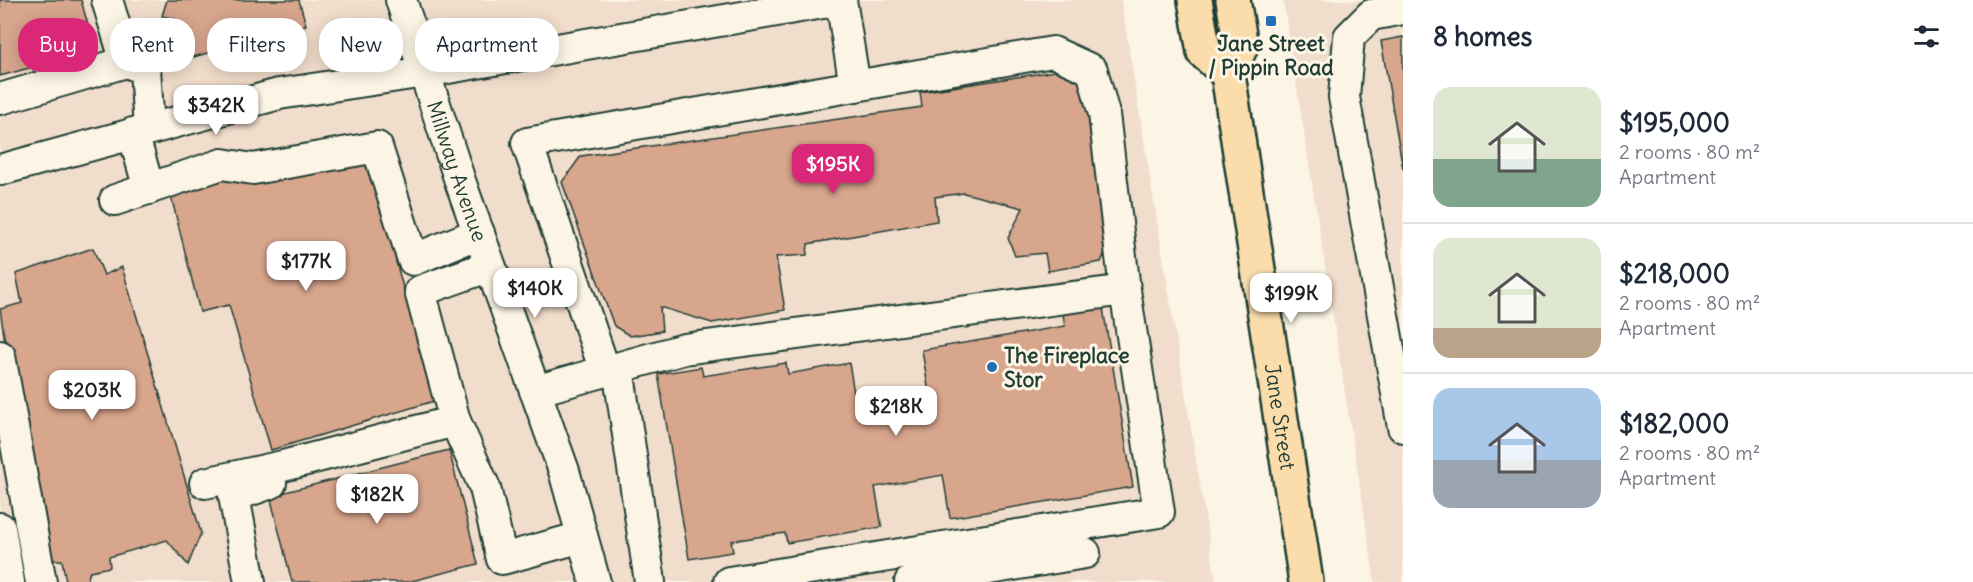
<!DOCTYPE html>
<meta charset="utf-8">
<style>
:root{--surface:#fff;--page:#f6f6f7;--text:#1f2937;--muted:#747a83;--line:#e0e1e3;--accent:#db2777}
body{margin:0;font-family:Delius,sans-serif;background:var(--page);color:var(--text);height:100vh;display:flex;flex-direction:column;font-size:22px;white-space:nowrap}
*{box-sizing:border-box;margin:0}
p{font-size:20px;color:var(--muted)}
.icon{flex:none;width:33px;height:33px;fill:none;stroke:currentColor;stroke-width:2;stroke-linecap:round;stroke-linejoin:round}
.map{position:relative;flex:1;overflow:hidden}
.panel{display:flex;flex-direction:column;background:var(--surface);width:570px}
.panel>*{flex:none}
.hud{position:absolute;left:18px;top:18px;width:570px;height:54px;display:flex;gap:12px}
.price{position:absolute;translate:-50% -51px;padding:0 14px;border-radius:12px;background:#fff;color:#222;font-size:20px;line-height:39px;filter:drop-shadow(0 2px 3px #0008)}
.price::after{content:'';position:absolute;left:50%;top:36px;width:18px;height:14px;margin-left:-9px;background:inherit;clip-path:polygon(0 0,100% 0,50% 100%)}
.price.current{background:var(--accent);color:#fff}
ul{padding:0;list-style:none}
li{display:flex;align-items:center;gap:18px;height:150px;padding:0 30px}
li+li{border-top:2px solid var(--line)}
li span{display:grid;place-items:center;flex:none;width:168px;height:120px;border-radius:18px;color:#555}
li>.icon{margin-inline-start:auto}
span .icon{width:72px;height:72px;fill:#fffc;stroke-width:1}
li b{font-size:26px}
h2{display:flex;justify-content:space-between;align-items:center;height:72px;padding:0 30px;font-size:26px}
.tag{padding:0 21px;border-radius:24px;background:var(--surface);box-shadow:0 3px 15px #0003;font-size:21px;line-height:54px}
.tag.current{background:var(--accent);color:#fff}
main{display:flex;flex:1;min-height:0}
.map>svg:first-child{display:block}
</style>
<main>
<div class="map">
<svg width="1403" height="582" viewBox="0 0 1403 582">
<rect width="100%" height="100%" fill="#fcf5e5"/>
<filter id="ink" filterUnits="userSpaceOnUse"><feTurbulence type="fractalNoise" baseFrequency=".0167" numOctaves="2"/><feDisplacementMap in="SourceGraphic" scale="12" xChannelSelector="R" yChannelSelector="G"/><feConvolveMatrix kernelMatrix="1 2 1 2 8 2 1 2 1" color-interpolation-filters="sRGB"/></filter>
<g filter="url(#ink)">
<g fill="#f1ddcb">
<path d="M0,0H1121L1216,582H0Z"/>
<path d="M1283,0H1403V582H1375Z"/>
</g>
<g fill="#d8a58d" stroke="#1f3d34" stroke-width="1.5">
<path d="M0,0H81L95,50L0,76Z"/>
<path d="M167,0H299L306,25L169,64L167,37L176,19L162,16Z"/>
<path d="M1403,37V169L1381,41Z"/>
<path d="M1062,70L1085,86L1111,237L1101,262L1048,271L1045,253L1015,256L1008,238L1023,208L964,193L935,197L937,221L808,244L807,255L776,257L785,310L712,323L660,307L662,331L630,336L614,326L562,182L581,156L922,107L920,92Z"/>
<path d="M367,155L434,401L271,450L229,305L200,312L168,184L223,171Z"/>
<path d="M93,248L104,275L122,267L201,533L188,565L167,540L109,557L110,567L90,571L87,582H66L62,560H38L0,309L22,303L16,274Z"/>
<path d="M1103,308L1133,487L950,518L943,475L875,487L882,527L787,543L785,533L731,541L733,552L689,559L658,374L701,367L703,376L786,363L788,374L849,363L856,405L929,393L922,350L1065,326L1063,314Z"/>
<path d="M449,450L478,564L408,582H292L270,496Z"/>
</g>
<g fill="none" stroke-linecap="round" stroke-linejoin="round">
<defs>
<g id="minor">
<path d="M107,0L126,62L145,69L149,128"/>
<path id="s1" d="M401,0L460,181L564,471L595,582"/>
<path d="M1403,9L1371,15L1349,37L1344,97L1403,427"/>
<path d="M0,99L126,62"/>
<path d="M133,133L149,189"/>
<path d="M0,170L279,94L425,72L840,0"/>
<path d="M115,200L222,164L253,169L377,147L413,260L479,233"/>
<path d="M0,356L41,582"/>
<path d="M618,368L650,582"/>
<path d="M605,371L527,143L855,86"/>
<path d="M535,391L684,349L1125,290L1104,114L1092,70L1053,52L855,86L841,0"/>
<path d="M455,421L485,488L502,559L582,537"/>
<path d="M205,483L283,466L455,421L420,291L490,266"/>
<path d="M0,528L9,582"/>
<path d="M250,582L234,496L271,483"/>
<path d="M729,582L1159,512L1125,290"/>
<path d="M910,582L1085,553"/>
</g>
<g id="major">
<path d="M1195,0L1204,52L1228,74"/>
<path id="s2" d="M1233,0L1241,46L1228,74L1306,582"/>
</g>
</defs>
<use href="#minor" stroke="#1f3d34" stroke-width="34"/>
<use href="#major" stroke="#1f3d34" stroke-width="38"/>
<use href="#minor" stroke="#fcf5e5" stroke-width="30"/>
<use href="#major" stroke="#faddab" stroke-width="33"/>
</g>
</g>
<g fill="#1f6fb2" stroke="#fcf5e5" stroke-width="2">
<rect x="1265" y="15" width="12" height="12" rx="3"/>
<circle cx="992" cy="367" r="6"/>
</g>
<g text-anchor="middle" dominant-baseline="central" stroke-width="6" stroke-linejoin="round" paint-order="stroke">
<g font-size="21" font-weight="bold" fill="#1f3d34" stroke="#fcf5e5">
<text x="1271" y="43">Jane Street<tspan x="1271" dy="24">/ Pippin Road</tspan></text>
<text x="1004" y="355" text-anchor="start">The Fireplace<tspan x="1004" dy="24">Stor</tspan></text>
</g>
<g font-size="21" fill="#1f3d34" stroke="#fcf5e5">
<text stroke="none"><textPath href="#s1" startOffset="180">Millway Avenue</textPath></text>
<text stroke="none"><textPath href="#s2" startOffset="424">Jane Street</textPath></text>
</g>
</g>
</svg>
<b class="price" style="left:216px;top:136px">$342K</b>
<b class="price current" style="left:833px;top:195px">$195K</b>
<b class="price" style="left:306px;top:292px">$177K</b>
<b class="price" style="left:535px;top:319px">$140K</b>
<b class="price" style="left:1291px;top:324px">$199K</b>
<b class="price" style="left:92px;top:421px">$203K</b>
<b class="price" style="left:896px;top:437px">$218K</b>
<b class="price" style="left:377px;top:525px">$182K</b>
<div class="hud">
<a class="tag current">Buy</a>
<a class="tag">Rent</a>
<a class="tag">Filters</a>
<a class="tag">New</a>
<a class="tag">Apartment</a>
</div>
</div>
<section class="panel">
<h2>8 homes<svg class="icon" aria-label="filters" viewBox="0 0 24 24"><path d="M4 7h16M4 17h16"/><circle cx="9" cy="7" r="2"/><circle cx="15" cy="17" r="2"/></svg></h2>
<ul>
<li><span style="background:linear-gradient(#dfe7d0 60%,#7fa58c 0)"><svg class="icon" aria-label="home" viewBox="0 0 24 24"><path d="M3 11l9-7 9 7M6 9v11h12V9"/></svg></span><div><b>$195,000</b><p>2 rooms · 80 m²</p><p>Apartment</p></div></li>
<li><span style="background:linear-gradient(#dfe7d0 75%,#b9a48a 0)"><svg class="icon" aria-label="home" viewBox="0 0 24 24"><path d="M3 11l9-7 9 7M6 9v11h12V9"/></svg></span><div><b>$218,000</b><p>2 rooms · 80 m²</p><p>Apartment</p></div></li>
<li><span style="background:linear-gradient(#a9c7e8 60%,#9aa5b1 0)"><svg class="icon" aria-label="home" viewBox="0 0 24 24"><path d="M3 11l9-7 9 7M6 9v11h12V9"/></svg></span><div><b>$182,000</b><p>2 rooms · 80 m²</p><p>Apartment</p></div></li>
</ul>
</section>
</main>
